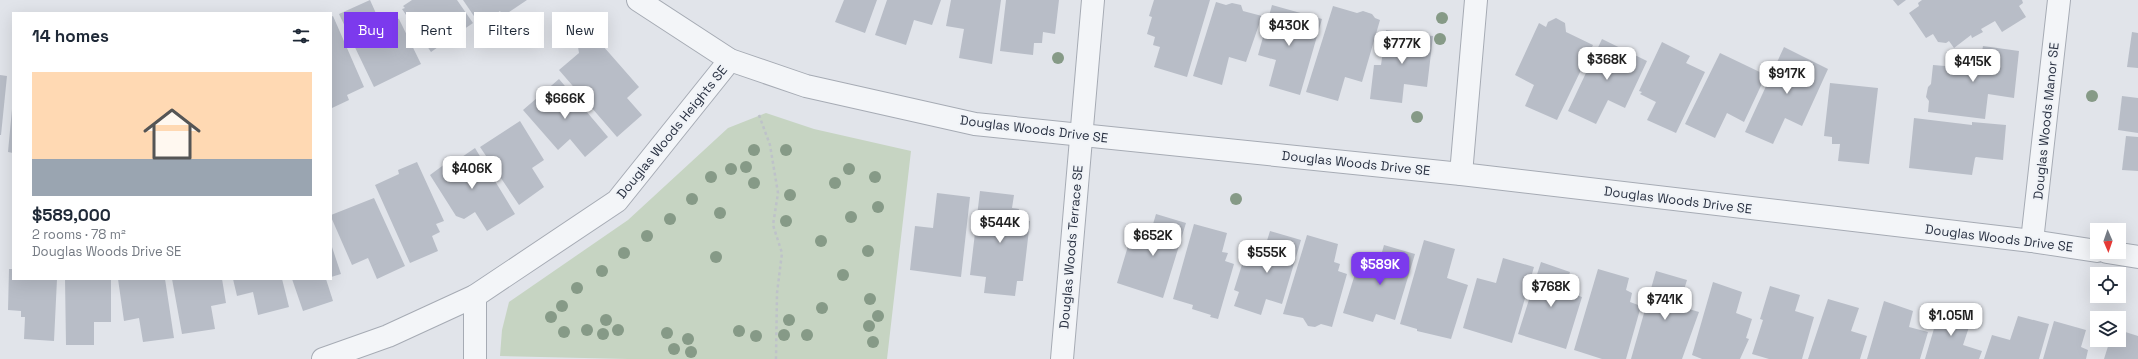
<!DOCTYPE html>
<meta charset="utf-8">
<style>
:root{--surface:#fff;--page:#f6f6f7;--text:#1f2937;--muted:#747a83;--line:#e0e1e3;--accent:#7c3aed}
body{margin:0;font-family:"Space Grotesk",sans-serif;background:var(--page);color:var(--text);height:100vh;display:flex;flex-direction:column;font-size:15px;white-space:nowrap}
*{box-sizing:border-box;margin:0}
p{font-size:13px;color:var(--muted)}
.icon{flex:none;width:22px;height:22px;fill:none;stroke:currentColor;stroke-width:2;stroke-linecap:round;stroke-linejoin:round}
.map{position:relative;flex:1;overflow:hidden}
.details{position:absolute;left:12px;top:12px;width:320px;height:268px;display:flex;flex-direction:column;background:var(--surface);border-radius:0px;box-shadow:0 4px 16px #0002}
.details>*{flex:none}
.banner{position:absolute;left:344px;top:12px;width:380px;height:36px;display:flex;gap:8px}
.needle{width:26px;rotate:178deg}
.fabs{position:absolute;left:2090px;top:223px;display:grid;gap:8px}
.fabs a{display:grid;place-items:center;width:36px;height:36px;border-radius:0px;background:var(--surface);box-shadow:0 4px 16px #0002;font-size:20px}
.price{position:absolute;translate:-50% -34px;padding:0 9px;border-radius:8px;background:#fff;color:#222;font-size:13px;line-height:26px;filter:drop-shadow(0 1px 2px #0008)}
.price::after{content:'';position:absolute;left:50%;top:24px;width:12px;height:9px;margin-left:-6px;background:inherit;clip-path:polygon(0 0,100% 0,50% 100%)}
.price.active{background:var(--accent);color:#fff}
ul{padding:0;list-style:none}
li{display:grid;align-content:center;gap:8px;height:212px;padding:0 20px}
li+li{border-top:1px solid var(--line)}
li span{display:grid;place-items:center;height:124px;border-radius:0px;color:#555}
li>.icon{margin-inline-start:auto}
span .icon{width:72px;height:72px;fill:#fffc;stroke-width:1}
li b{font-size:17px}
h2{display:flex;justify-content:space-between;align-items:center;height:48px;padding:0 20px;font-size:17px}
.tag{padding:0 14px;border-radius:0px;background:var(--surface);box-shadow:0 4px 16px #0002;font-size:14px;line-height:36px}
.tag.active{background:var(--accent);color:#fff}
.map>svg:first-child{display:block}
</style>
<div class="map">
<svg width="2138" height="359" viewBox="0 0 2138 359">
<rect width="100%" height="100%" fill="#e1e4ea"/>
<path fill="#c6d4c2" d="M766,113L814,129L911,151L887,359H628L500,356L502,330L509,302L628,220L728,128Z"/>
<g fill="#b8bdc7">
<path d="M370,0L379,20L386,16L388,19L392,16L399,19L421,64L374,87L339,14Z"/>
<path d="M412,0H457L473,23L457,34L460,37L443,48L441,45L431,52L402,9L405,8L403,6Z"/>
<path d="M463,0H527L503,16L500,11L480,25Z"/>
<path d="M844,0H877L865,33L835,22Z"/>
<path d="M887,0H941L932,25L914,20L906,45L875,35Z"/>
<path d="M951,0H1001L992,64L959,58L964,29L946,26Z"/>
<path d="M1006,0H1059L1055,34L1043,32L1042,43H1034L1033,55L1000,51Z"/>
<path d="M1154,0H1210L1187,77L1154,67L1160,47L1153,45L1155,37L1147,34L1152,17L1149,16Z"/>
<path d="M1893,0H1906L1898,6Z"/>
<path d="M1922,0H2022L2023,3L2019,6L2026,17L2002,32L1995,21L1981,29L1983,32L1972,38L1971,35L1954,48L1949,41L1946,43L1938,42L1933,34L1926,38L1909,13L1919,6L1918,3Z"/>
<path d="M1216,2L1226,5L1232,3L1241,5L1243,11L1262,16L1246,62L1229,57L1222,85L1193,76Z"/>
<path d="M1272,5L1322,19L1300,95L1269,86L1276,60L1258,55Z"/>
<path d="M1333,6L1357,13L1363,11L1372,14L1375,18L1380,20L1362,82L1345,77L1338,101L1306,92Z"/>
<path d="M333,16L364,87L347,95L349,100L332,108L331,17Z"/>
<path d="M1556,18L1565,23L1566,32L1593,45L1557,120L1525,106L1534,85L1515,75L1539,23L1546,27L1548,22Z"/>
<path d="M1386,30L1433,36L1427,87L1404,84L1402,103L1370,99L1374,65H1381Z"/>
<path d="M2132,32L2138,33V68L2127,67Z"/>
<path d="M596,38L639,87L627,98L642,115L617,137L559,70L579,53L578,47L586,41H592Z"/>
<path d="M1602,39L1647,61L1625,108L1608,100L1596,124L1568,111Z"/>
<path d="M1662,42L1690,56L1686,63L1705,72L1676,133L1647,120L1656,102L1640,94L1642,92L1639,91Z"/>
<path d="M1983,46L2019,51L2014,98L1988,94L1985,119L1928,112L1929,101L1926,97L1928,87L1931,84L1933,65L1957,67L1958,63L1969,64L1970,55L1981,57Z"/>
<path d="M1784,47L1828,69L1802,126L1785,118L1773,144L1745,132Z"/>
<path d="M1720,53L1766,75L1744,122L1727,113L1715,138L1685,124Z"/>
<path d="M0,75L7,76L1,135H0Z"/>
<path d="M559,79L608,137L585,157L570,139L558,150L523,110Z"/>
<path d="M1830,83L1878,88L1869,164L1838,161L1840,144H1832V137L1824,136Z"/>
<path d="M2122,96L2138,98V133L2118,130Z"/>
<path d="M12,109H13V153L8,152Z"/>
<path d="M1914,118L1972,125V122L2006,125L2003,160L1976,157L1975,158L1972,175L1909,168Z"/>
<path d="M520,121L544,160L532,168L544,187L519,205L480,147Z"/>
<path d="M2126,136L2138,137V171L2122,170Z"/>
<path d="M475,148L515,214L487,231L475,212L464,219L456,216L430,175L453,158L459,159Z"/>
<path d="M417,162L444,221L436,224L440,232L432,236L438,251L410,263L375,185L399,174L398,170Z"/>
<path d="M980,191L1014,195L1012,208L1019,209L1018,219L1030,221L1023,281H1017L1015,296L984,293L986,277L970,275Z"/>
<path d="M937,193L970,197L961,277L910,270L915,226L933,228Z"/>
<path d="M374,198L405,266L377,279L368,258L352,265L331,217V215Z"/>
<path d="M1156,214L1186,223L1163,298L1117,283L1131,236L1148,241Z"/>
<path d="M1194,224L1227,233L1222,252L1228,253L1225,261L1234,264L1218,319L1210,317L1211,315L1192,309L1193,305L1173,299Z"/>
<path d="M1270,231L1301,240L1282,304L1266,299L1261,315L1234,306L1239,292L1234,290L1245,255L1261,260Z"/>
<path d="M1307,235L1338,244L1334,262L1340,264L1338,271L1347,274L1332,327L1321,324L1315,327L1308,326L1303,318L1283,314Z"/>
<path d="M1424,240L1455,249L1447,278L1468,285L1451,339L1417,331V329L1400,324Z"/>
<path d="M331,244L341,274L331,277Z"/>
<path d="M1384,245L1415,254L1395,320L1376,314L1373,322L1343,313L1359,261L1362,260L1375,264V266H1378Z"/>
<path d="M1503,258L1534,267L1512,343L1463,328L1477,278L1496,283Z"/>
<path d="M1541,262L1570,272L1564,291L1582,297L1566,349L1518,334Z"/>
<path d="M9,269H13V279H57L54,341L24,339L25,317H21V311L8,310Z"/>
<path d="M1598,269L1629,278L1626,290L1632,293L1630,302L1641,306L1626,359H1602L1574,350Z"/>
<path d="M1656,271L1687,280L1679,306L1699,312L1682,359H1631Z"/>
<path d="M65,279H111V322H94V345H66Z"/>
<path d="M118,279H165L174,338L143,342L139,318L124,321Z"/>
<path d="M172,279H222L226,303L211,306L215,329L182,334Z"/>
<path d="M233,279H282L289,307L258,315L253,292L237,296Z"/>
<path d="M292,279H326L333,301L303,311Z"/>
<path d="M1713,282L1742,292L1736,313L1752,319L1746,338L1749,339L1740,359H1702L1692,355Z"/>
<path d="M1770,286L1800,295L1795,311L1814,317L1802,359H1769L1752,354L1763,320L1760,319Z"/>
<path d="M1828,299L1859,308L1851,331L1867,336L1860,359H1808Z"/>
<path d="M1884,301L1913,311L1909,327L1928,332L1920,359H1867Z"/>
<path d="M1941,305L1973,315L1963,345L1982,351L1979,359H1925Z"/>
<path d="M2018,316L2049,324L2039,359H1984L1992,335L2010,340Z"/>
<path d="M2054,321L2086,330L2081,347L2088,350L2086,359H2043Z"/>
<path d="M2119,330L2138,336V359H2104L2110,340H2119Z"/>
</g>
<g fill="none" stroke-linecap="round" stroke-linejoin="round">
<defs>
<g id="street">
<path d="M638,0L730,60L806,86L975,124L1461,174L2032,241L2097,251"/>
<path d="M1461,174L1476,0"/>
<path d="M2032,241L2059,0"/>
<path d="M2107,252L2138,257"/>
<path d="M475,296V359"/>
<path d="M323,359L388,336L475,296L617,201L730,60"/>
<path d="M1062,359L1093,0"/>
</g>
</defs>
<use href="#street" stroke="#a6abb4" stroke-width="24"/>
<path stroke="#bec2c9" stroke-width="2.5" stroke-dasharray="3 3" stroke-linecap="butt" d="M759,115L770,145L778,193L773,225L782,253L777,293L776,359"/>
<use href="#street" stroke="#f3f5f8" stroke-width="22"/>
</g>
<g fill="#869a87">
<circle cx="1442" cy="18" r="6"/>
<circle cx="1440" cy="39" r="6"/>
<circle cx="1058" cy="58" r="6"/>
<circle cx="2092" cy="96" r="6"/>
<circle cx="1417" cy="117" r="6"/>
<circle cx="754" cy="150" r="6"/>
<circle cx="786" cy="150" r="6"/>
<circle cx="746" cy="167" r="6"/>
<circle cx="731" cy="169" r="6"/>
<circle cx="849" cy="169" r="6"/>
<circle cx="711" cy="177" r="6"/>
<circle cx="875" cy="177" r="6"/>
<circle cx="754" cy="183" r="6"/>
<circle cx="835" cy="183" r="6"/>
<circle cx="790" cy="195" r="6"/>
<circle cx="692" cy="199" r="6"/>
<circle cx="1236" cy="199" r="6"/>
<circle cx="878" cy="207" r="6"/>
<circle cx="720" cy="213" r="6"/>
<circle cx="851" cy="217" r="6"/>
<circle cx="670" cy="219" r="6"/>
<circle cx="786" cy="221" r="6"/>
<circle cx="647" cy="236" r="6"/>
<circle cx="821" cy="241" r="6"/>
<circle cx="868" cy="251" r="6"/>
<circle cx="624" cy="253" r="6"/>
<circle cx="716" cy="257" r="6"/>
<circle cx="602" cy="271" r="6"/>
<circle cx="843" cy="275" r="6"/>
<circle cx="577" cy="288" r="6"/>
<circle cx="870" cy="299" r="6"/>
<circle cx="562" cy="306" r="6"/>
<circle cx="822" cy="308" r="6"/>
<circle cx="878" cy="316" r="6"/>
<circle cx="551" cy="317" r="6"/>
<circle cx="606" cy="320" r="6"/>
<circle cx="789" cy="320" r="6"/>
<circle cx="869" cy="326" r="6"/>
<circle cx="587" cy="330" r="6"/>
<circle cx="618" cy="330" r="6"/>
<circle cx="739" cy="331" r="6"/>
<circle cx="564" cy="332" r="6"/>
<circle cx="667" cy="333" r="6"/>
<circle cx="603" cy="334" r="6"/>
<circle cx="784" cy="335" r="6"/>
<circle cx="807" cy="335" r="6"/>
<circle cx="756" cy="336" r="6"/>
<circle cx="688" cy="339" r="6"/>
<circle cx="873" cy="342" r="6"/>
<circle cx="674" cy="349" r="6"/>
<circle cx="691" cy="352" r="6"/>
</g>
<g text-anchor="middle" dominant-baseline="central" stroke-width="4" stroke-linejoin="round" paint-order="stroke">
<g font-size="13" fill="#293142" stroke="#f0f3f7">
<text transform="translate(2046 121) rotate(-84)">Douglas Woods Manor SE</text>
<text transform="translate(1034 129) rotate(7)">Douglas Woods Drive SE</text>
<text transform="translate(672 132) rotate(-51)">Douglas Woods Heights SE</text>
<text transform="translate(1356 163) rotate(6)">Douglas Woods Drive SE</text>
<text transform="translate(1678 200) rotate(7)">Douglas Woods Drive SE</text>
<text transform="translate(1999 238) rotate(7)">Douglas Woods Drive SE</text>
<text transform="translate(1071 247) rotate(-85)">Douglas Woods Terrace SE</text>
</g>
</g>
</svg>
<div class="fabs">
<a><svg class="needle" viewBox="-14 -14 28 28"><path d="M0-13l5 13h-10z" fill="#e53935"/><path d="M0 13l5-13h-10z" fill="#747a83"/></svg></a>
<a><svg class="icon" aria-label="locate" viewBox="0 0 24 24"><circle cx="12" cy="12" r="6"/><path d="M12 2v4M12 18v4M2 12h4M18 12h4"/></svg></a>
<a><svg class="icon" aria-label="layers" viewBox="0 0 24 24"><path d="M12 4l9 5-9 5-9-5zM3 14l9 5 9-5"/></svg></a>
</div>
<b class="price" style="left:1289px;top:47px">$430K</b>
<b class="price" style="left:1402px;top:65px">$777K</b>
<b class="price" style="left:1607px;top:81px">$368K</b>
<b class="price" style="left:1973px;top:83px">$415K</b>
<b class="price" style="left:1787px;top:95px">$917K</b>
<b class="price" style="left:565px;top:120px">$666K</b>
<b class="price" style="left:472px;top:190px">$406K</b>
<b class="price" style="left:1000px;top:244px">$544K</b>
<b class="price" style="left:1153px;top:257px">$652K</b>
<b class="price" style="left:1267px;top:274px">$555K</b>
<b class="price active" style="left:1380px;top:286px">$589K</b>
<b class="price" style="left:1551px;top:308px">$768K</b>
<b class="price" style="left:1665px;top:321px">$741K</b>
<b class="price" style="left:1951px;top:337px">$1.05M</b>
<div class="banner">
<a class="tag active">Buy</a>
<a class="tag">Rent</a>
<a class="tag">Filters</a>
<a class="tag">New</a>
</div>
<section class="details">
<h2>14 homes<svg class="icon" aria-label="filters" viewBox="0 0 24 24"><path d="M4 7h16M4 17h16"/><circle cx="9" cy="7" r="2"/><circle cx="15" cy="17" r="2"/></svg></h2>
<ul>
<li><span style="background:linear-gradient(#ffd9b3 70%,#9aa5b1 0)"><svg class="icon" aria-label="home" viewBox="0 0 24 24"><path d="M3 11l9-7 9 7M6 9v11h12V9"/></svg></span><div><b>$589,000</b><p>2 rooms · 78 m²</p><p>Douglas Woods Drive SE</p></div></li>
</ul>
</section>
</div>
